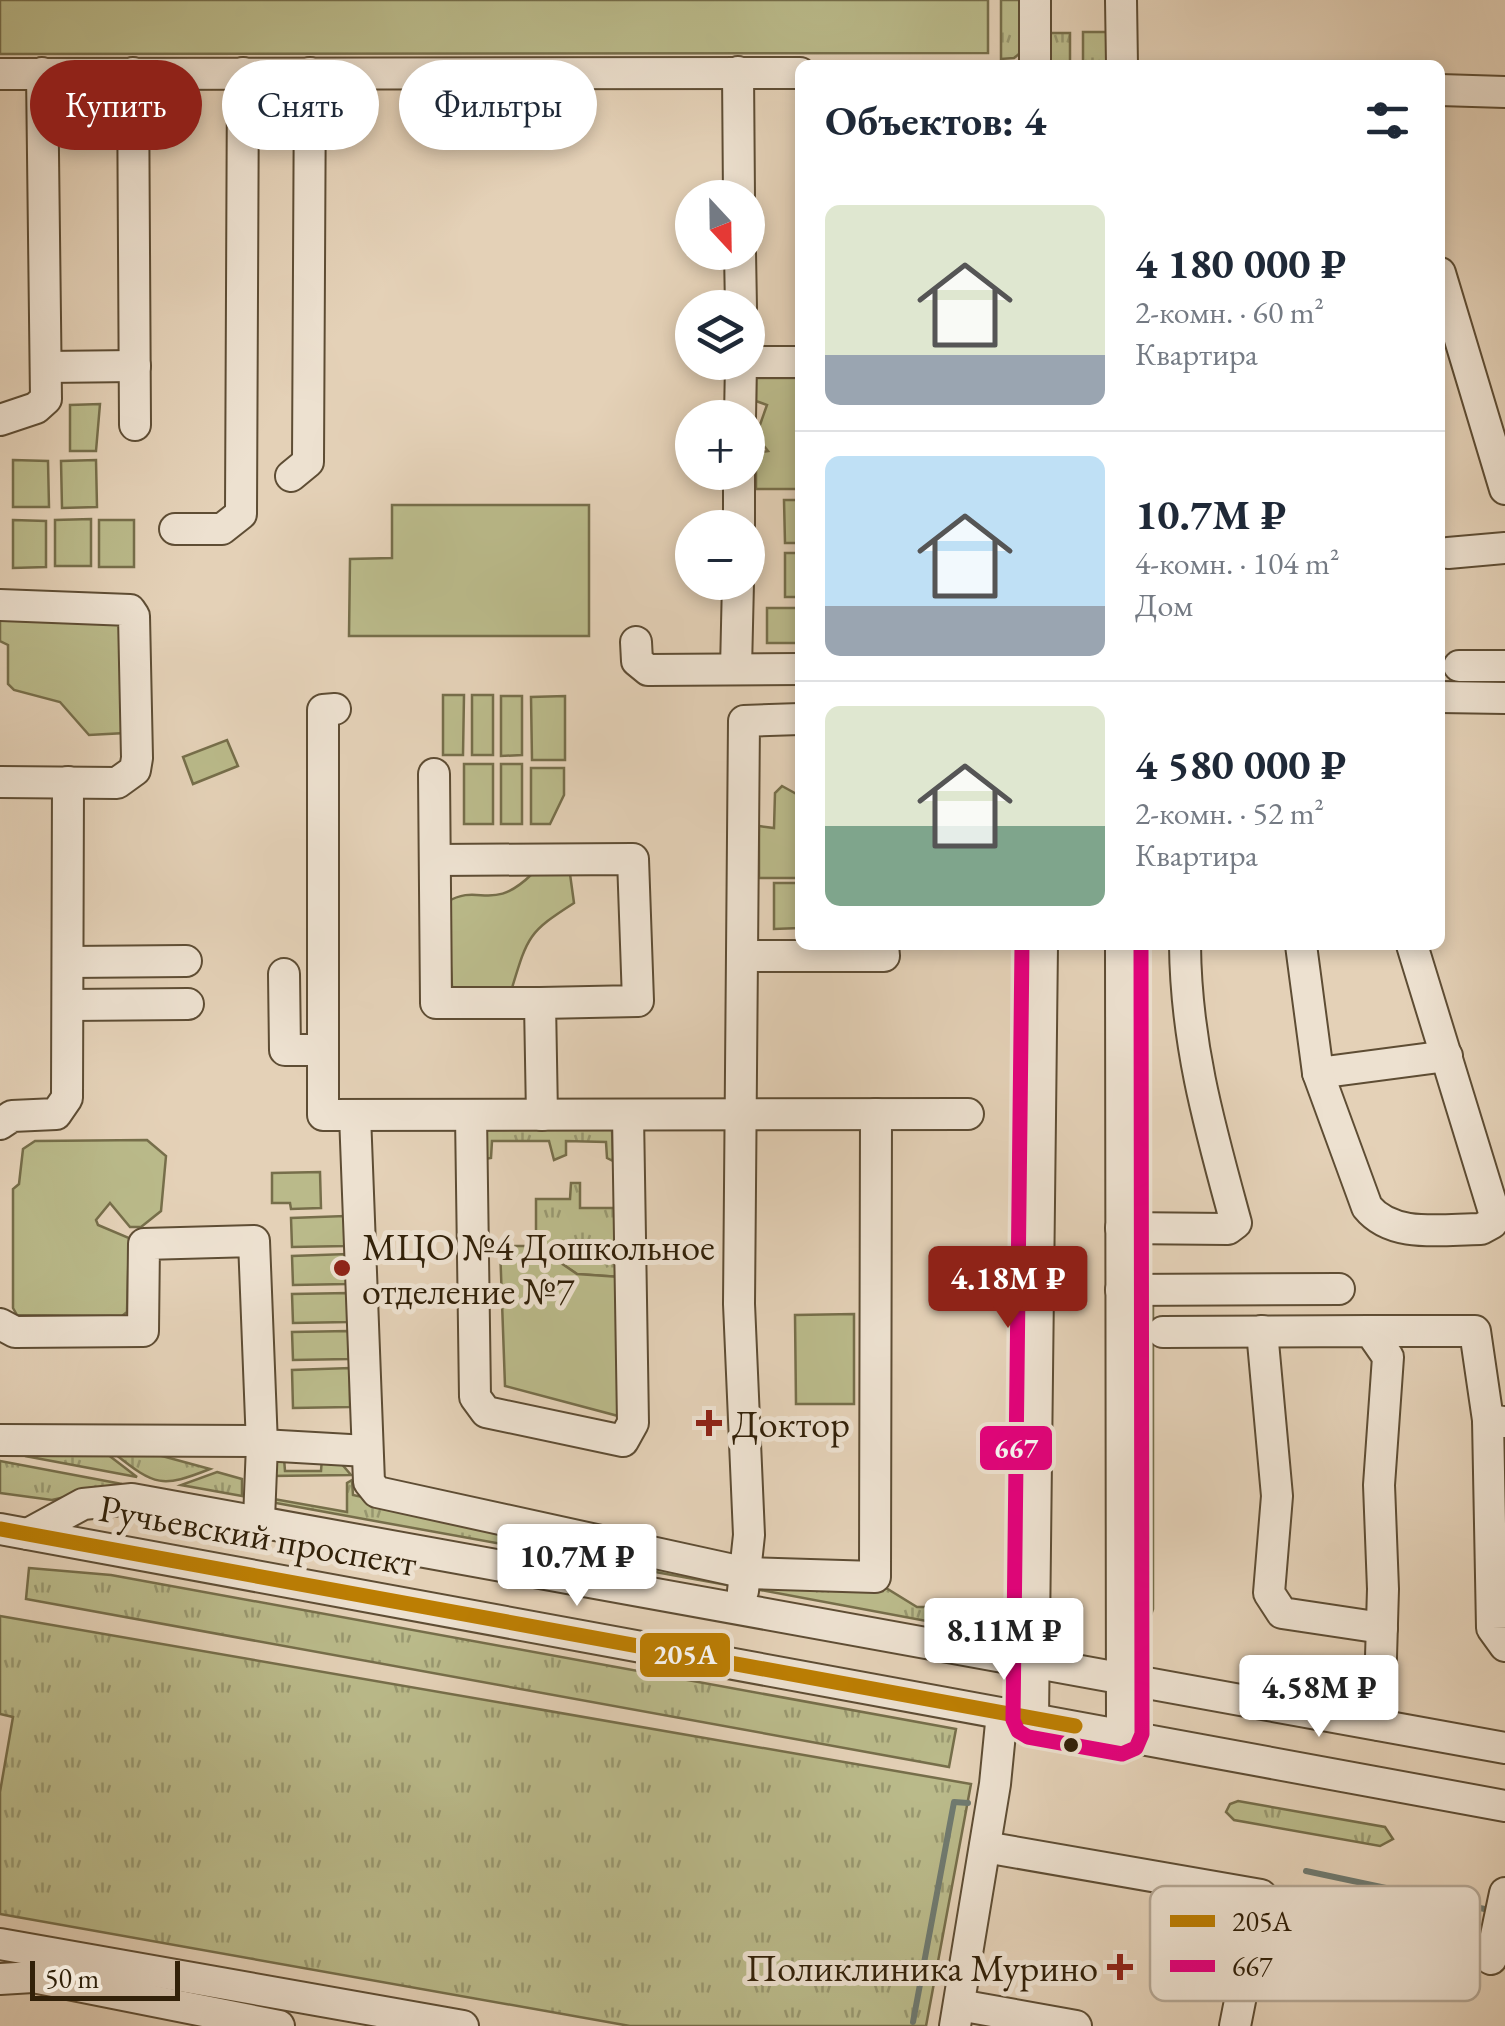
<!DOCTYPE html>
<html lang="ru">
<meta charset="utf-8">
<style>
:root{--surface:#fff;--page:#f2f2f3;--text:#1f2937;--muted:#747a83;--line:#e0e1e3;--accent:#8f2418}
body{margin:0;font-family:"EB Garamond",serif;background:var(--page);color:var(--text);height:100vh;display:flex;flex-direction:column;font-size:38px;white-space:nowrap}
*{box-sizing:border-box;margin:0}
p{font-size:32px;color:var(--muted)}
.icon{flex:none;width:55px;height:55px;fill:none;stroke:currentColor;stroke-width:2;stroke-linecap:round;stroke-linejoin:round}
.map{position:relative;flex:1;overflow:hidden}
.side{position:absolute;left:795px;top:60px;width:650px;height:890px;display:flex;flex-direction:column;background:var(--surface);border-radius:15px;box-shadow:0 5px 15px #0003}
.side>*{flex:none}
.guide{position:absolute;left:30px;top:60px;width:615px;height:90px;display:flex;gap:20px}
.needle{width:65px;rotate:158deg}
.tools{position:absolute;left:675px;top:180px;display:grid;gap:20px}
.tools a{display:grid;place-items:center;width:90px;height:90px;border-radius:50%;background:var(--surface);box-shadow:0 5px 15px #0003;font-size:50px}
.scale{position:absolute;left:30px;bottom:25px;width:150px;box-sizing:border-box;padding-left:10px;border:5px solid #322109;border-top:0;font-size:28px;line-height:35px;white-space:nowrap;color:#322109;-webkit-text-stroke:8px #ede1d0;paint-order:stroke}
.price{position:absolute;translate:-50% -85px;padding:0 22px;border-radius:10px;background:#fff;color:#222;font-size:32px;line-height:65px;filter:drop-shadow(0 2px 5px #0008)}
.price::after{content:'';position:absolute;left:50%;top:60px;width:30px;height:22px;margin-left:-15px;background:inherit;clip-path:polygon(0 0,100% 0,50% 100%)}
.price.active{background:var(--accent);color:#fff}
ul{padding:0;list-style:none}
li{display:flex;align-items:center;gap:30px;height:250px;padding:0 30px}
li+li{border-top:2px solid var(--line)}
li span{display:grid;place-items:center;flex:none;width:280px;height:200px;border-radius:15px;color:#555}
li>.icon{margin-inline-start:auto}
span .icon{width:120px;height:120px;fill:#fffc;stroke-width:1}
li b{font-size:42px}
h2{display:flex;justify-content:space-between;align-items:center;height:120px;padding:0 30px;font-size:42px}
.tag{padding:0 35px;border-radius:45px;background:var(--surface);box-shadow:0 5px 15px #0003;font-size:35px;line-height:90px}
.tag.active{background:var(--accent);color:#fff}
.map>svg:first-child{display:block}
</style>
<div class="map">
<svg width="1505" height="2026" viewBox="0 0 1505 2026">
<defs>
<pattern id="grass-tufts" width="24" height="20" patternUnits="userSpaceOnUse" patternTransform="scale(2.5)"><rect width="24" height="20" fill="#baba8a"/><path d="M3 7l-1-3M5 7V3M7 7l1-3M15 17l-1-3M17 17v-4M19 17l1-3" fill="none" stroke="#98976f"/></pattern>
</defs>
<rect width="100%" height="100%" fill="#e4d1b7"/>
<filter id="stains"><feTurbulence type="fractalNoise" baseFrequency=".002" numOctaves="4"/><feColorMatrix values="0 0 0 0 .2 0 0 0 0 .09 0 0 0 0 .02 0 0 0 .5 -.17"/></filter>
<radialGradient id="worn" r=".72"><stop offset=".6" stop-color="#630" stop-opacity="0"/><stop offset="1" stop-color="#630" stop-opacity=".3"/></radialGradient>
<g fill="url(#grass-tufts)" stroke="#766e4a" stroke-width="2.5">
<path d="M1001,0H1024V50L1014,58L1001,59Z"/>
<rect x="1083" y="32" width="25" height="33"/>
<rect x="1046" y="33" width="24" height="32"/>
<path d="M612,1129L613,1161L607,1158L606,1142L566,1141V1155L554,1160L549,1141H492L491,1158L485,1159V1130Z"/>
<path d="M571,1183H580V1208H617L620,1277L577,1274L536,1246V1199H570Z"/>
<path d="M1153,1299V1609L1149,1621L1130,1627L1132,1306Z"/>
<path d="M151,1453L210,1469C162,1488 155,1486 115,1454Z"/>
<path d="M107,1454L137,1477L25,1456Z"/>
<path d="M284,1458L285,1471H321L322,1458L340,1462L351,1475L269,1476L268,1498L347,1512V1483L352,1480L353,1495L730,1578L732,1586L265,1501L270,1460Z"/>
<path d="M0,1461L122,1484L52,1500L0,1493Z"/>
<path d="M217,1472L242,1479V1496L181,1485Z"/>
<path d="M29,1568L111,1575L956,1729L949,1767L26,1599Z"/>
<path d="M761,1585L886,1588L917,1607H964V1628L755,1589Z"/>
<path d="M0,1616L971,1784L926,2026H630L0,1914V1792L13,1717L0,1714Z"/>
<path d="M1238,1801L1385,1827L1393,1839L1380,1846L1234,1820L1226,1812L1230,1804Z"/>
</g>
<g fill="#baba8a" stroke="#766e4a" stroke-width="2.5">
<path d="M0,0H988V53L0,54Z"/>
<path d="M756,378H800V489H756V453L768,451L756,436L767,405L756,401Z"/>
<path d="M100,404L96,451H70V405Z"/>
<path d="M13,460L48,461L49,507H13Z"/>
<path d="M96,460L97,507L62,508L61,461Z"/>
<path d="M784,500H800V543H785Z"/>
<path d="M392,505H589V636H349L350,559L392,558Z"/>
<path d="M91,519V566H55V520Z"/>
<path d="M13,520L46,521V567L13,568Z"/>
<rect x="99" y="520" width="35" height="47"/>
<rect x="785" y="553" width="15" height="44"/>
<rect x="767" y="608" width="33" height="35"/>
<path d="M0,619L122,620L125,733L89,735L60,702L14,690L8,684V645L0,641Z"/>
<path d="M443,695H464L463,755H443Z"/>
<rect x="472" y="695" width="21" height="60"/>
<path d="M501,696H522V755L501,756Z"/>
<path d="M565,696V760H532L531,697Z"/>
<path d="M227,740L238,766L193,784L183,757Z"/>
<rect x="464" y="764" width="29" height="60"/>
<rect x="501" y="764" width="21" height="60"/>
<path d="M531,768H564V795L550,824H531Z"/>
<path d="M782,786L800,796V878H759V826L774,828L775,793Z"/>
<path d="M532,874H570L574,903C529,932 528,935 512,988L452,987L447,902C480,882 491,914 532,874Z"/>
<path d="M774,883H800V928L774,929Z"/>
<path d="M147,1140L166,1156L161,1211L141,1227H130L110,1203L96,1220L98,1225L129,1238L127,1312L122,1316L17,1315L13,1308V1189L19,1184L23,1149L35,1141Z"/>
<path d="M320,1172L321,1208L291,1209L290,1203H272V1173Z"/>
<path d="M345,1216L346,1246L292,1247L291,1218Z"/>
<path d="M500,1246H536L577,1274L620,1277L622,1417L505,1386Z"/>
<path d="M347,1254V1284L293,1285L292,1256Z"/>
<path d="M348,1293V1322L293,1323L292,1294Z"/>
<path d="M854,1314V1404H796L795,1315Z"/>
<path d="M348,1331L349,1359L293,1360L292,1332Z"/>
<path d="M350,1368V1407L293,1408L292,1370Z"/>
</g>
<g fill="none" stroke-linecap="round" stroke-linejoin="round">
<g stroke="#6f7a70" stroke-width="6">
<path d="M1306,1871L1494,1911"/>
<path d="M913,2022L954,1802L968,1803"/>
</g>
<defs>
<g id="minor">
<path d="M1035,0V65"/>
<path d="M1121,0L1122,65"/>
<path d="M738,72L739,198"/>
<path d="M133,73L135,425"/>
<path d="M0,74L800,73"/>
<path d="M1440,90L1505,92"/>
<path d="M740,252L741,308"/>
<path d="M1440,273L1505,489"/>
<path d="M748,362H800"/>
<path d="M46,367L135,366"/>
<path d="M740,418L741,362"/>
<path d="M0,420L36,408L46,399L42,73"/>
<path d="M291,476L308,462L310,73"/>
<path d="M739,528V472"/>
<path d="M175,529H222L241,514L243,73"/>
<path d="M1448,553L1505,548"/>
<path d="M0,605L130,610L134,616L137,758L135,770L117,783L0,782"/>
<path d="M636,642L637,661L648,670L800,669"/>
<path d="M1459,666H1505"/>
<path d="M736,669L738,582"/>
<path d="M1440,697L1505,698"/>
<path d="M335,709L323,710V1115L968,1114"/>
<path d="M434,774L436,1003H540"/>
<path d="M435,860L633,859L638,1001L540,1003L542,1115"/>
<path d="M1121,945L1122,1734"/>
<path d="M1301,945L1318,1073L1447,1056"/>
<path d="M742,956H884L883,945"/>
<path d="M69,962L186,961"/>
<path d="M284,974L285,1050H323"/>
<path d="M69,1005L188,1004"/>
<path d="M1318,1073L1367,1207C1393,1239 1443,1229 1481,1229L1492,1223L1494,1212L1412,945"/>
<path d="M355,1115L369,1482L377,1492L747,1573L875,1577L876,1114"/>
<path d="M471,1115L475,1397L486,1412L623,1441L633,1423L628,1115"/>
<path d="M0,1124L12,1116L56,1114L67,1098L68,782"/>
<path d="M1121,1228L1228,1229L1236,1223C1210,1128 1186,1045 1185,945"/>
<path d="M1121,1290L1339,1289"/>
<path d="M0,1324L15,1332L143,1331L144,1244L254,1241L262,1445L259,1519"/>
<path d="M1262,1331L1277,1496L1269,1593L1282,1613L1382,1628"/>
<path d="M1370,1331H1475L1488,1420L1504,1422"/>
<path d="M1163,1332L1370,1331L1388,1357L1379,1485L1383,1589L1379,1725"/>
<path d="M1488,1420L1492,1628L1505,1646"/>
<path d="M0,1440L259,1441"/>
<path d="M262,1445L367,1451"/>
<path d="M0,1529L1505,1806"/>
<path d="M28,1534L83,1504L132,1499L1505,1748"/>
<path d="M743,1591L749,1535L739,1304L744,721L800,719"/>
<path d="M1033,1718L1042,945"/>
<path d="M985,1847L1261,1895L1235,2026"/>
<path d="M0,1944L463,2026"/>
<path d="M1491,1959L1505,1893"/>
<path d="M0,1979L33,1977L279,2026"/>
<path d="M959,2005L1076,2026"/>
<path d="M955,2026L995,1784L1002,1713"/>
</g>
</defs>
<use href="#minor" stroke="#5e4d34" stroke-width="34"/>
<use href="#minor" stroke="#ede1d0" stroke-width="30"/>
<defs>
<path id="bus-1" d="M0,1529L1075,1726"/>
<path id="bus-2" d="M1022,945L1013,1720L1018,1731L1028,1737L1122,1754L1136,1748L1142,1734L1141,945"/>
</defs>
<use href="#bus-1" stroke="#ede1d0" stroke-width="22"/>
<use href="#bus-2" stroke="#ede1d0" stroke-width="22"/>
<use href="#bus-1" stroke="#bc7e03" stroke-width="15"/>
<use href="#bus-2" stroke="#e5007d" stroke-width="15"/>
</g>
<g fill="#8f2418" stroke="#ede1d0" stroke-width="4">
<circle cx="342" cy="1268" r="10"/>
<path d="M704 1408h10v10h10v10h-10v10h-10v-10h-10v-10h10z"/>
<path d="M1115 1952h10v10h10v10h-10v10h-10v-10h-10v-10h10z"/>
</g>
<circle fill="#322109" stroke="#ede1d0" stroke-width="4" cx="1071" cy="1745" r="9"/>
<g text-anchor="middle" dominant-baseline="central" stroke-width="10" stroke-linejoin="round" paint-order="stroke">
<g font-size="38" fill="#322109" stroke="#ede1d0" text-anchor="start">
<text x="362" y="1246">МЦО №4 Дошкольное<tspan x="362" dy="44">отделение №7</tspan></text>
<text x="732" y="1423">Доктор</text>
<text x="1098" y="1967" text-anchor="end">Поликлиника Мурино</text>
</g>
<g font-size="38" fill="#322109" stroke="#ede1d0">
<text transform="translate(258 1535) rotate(10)">Ручьевский проспект</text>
</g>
</g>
<rect x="1150" y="1886" width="330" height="115" rx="15" fill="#ede1d0" stroke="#b5a794" stroke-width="2.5"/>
<rect x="1170" y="1915" width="45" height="12" fill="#bc7e03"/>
<rect x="1170" y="1960" width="45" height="12" fill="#e5007d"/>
<g font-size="28" fill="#322109">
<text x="1232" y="1931">205А</text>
<text x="1232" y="1976">667</text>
</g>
<g stroke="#ede1d0" stroke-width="4">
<rect x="978" y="1424" width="76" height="48" rx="10" fill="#e5007d"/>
<rect x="638" y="1631" width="94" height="48" rx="10" fill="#bc7e03"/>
</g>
<g font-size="28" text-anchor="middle" font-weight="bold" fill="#fff">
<text x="1016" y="1458">667</text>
<text x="685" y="1664">205А</text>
</g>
<rect width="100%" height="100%" filter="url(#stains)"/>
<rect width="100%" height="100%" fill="url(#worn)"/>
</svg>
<div class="tools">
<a><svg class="needle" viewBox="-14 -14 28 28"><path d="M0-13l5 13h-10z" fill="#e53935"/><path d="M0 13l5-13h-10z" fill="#747a83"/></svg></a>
<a><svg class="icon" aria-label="layers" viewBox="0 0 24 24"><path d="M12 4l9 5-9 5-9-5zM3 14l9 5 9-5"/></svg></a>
<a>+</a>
<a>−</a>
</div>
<div class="scale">50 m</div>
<b class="price active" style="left:1008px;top:1331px">4.18M ₽</b>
<b class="price" style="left:577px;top:1609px">10.7M ₽</b>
<b class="price" style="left:1004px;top:1683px">8.11M ₽</b>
<b class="price" style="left:1319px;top:1740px">4.58M ₽</b>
<div class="guide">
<a class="tag active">Купить</a>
<a class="tag">Снять</a>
<a class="tag">Фильтры</a>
</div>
<section class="side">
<h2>Объектов: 4<svg class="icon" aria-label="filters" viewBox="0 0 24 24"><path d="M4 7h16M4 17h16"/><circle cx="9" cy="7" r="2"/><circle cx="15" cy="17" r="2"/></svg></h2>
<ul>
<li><span style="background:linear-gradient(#dfe7d0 75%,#9aa5b1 0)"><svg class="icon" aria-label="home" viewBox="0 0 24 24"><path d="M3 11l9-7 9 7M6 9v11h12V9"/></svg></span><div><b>4 180 000 ₽</b><p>2-комн. · 60 m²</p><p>Квартира</p></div></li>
<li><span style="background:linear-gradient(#bfe0f5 75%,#9aa5b1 0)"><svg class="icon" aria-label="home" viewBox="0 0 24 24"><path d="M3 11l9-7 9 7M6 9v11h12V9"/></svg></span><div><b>10.7M ₽</b><p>4-комн. · 104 m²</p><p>Дом</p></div></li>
<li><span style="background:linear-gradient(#dfe7d0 60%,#7fa58c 0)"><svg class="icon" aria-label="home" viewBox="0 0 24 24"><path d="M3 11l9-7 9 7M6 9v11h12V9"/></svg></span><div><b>4 580 000 ₽</b><p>2-комн. · 52 m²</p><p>Квартира</p></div></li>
</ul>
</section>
</div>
